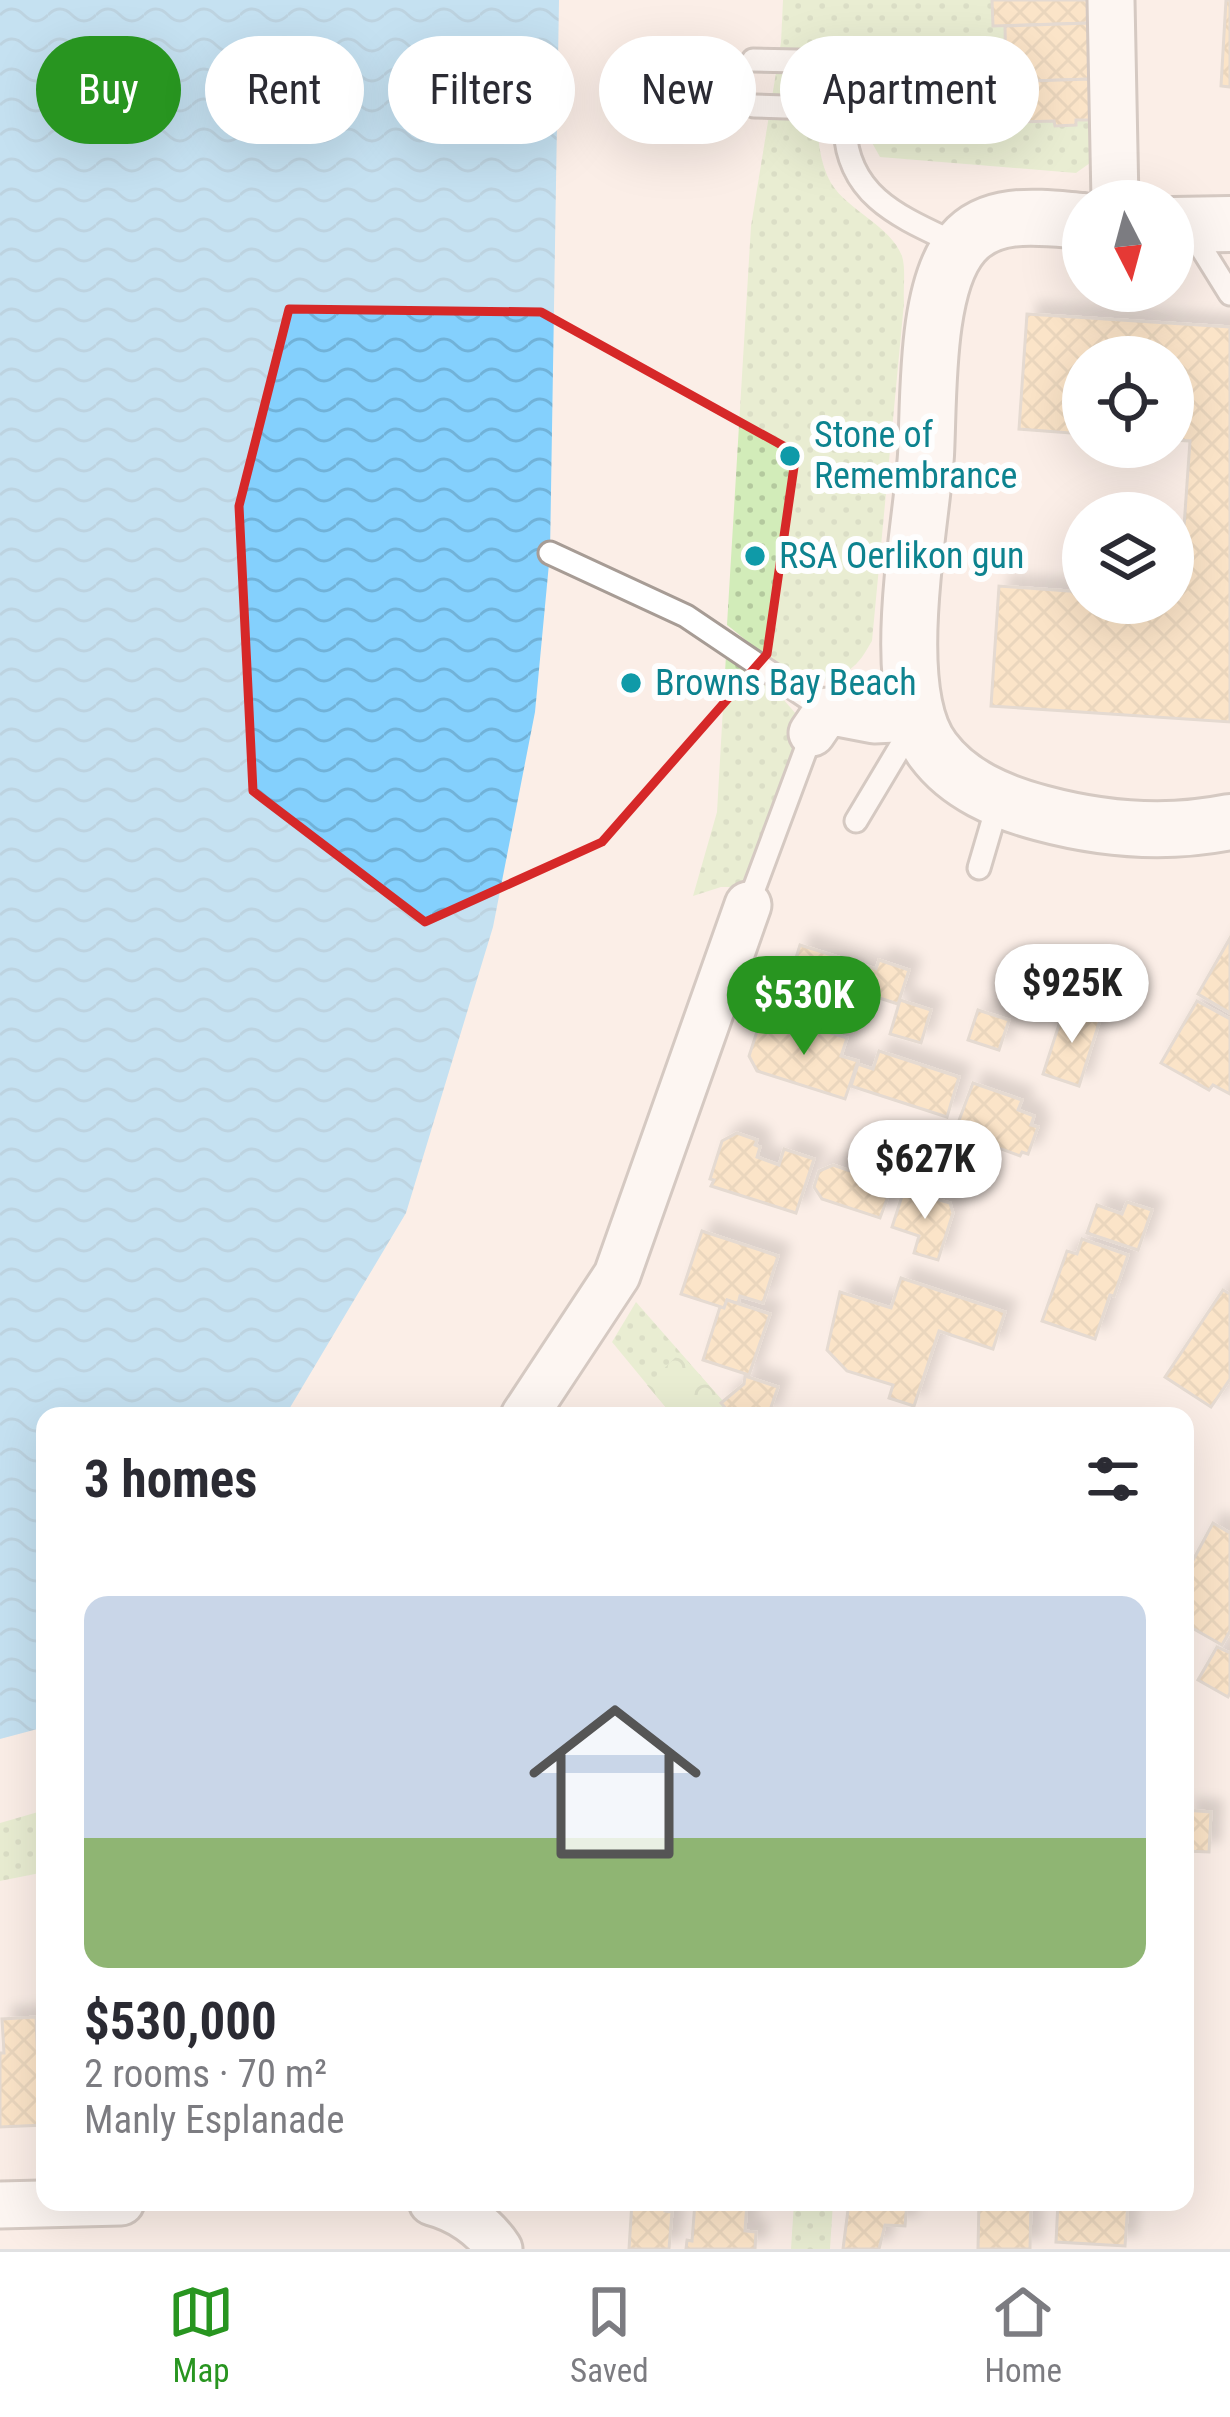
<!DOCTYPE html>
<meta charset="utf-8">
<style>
:root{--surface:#fff;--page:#f7f7f7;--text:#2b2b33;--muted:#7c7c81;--line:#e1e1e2;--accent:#289520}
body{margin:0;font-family:"Roboto Condensed",sans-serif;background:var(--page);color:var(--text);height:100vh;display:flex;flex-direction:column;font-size:45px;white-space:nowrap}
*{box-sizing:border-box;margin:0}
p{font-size:39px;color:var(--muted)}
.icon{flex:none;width:66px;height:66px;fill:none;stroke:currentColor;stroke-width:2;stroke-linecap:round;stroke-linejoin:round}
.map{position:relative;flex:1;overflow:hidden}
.details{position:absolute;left:36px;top:1407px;width:1158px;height:804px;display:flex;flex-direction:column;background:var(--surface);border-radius:24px;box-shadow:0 12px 48px #0002}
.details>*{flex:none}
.top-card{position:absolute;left:36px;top:36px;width:1158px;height:108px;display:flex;gap:24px}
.needle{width:78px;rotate:174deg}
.buttons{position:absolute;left:1062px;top:180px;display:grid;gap:24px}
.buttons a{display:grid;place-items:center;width:132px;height:132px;border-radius:50%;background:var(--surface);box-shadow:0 12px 48px #0002;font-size:60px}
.price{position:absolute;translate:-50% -102px;padding:0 27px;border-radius:42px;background:#fff;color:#222;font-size:39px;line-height:78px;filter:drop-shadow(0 3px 6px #0008)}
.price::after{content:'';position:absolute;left:50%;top:72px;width:36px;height:27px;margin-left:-18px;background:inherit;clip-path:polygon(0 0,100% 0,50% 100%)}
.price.current{background:var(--accent);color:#fff}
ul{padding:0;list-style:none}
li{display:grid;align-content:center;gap:24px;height:636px;padding:0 48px}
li+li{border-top:3px solid var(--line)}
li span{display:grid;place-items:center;height:372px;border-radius:24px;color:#555}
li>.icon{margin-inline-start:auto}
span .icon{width:216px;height:216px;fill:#fffc;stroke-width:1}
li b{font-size:51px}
h2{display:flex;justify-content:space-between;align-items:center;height:144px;padding:0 48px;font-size:51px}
.pill{padding:0 42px;border-radius:54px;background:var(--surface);box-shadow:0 12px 48px #0002;font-size:42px;line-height:108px}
.pill.current{background:var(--accent);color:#fff}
.tab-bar{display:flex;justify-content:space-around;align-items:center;height:168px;border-top:3px solid var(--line);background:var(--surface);font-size:33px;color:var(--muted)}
.tab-bar a{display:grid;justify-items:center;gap:6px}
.tab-bar .current{color:var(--accent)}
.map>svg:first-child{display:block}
</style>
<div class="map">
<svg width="1230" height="2249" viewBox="0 0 1230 2249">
<defs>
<pattern id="grass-dots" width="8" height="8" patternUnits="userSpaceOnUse" patternTransform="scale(3)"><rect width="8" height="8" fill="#d2ecb9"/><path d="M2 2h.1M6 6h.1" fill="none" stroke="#b4c99e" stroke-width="1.8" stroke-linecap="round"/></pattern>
<pattern id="forest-crowns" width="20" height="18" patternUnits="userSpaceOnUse" patternTransform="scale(3)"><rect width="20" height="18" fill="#d2ecb9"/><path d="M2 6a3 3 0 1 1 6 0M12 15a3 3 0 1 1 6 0" fill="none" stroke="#b4c99e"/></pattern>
<pattern id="water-waves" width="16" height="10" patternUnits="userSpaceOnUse" patternTransform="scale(3)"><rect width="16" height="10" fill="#84d0fd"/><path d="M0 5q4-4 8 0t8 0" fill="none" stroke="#71b2d8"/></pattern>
<pattern id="building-cross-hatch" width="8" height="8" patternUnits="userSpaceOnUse" patternTransform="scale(3)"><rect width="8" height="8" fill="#fbd7a3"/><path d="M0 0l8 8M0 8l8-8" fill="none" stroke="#d6b88b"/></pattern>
<filter id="shadow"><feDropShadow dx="11" dy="-11" stdDeviation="6" flood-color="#0004"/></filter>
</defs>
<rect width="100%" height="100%" fill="#fbeee7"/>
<g fill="url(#grass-dots)">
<path d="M783,0H1093L1097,158L1076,173L880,157L866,132L867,47L819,45C819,87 810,146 831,183C848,211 890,225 902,256C906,269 903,289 904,303L872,641C867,649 862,659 855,665C812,706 762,652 727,625L751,226L781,42Z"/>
<path d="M726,655L783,699L797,715L799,734L748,887H721L693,896L717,812Z"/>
<path d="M636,1302L736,1416H673L612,1342Z"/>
<path d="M45,1810V1872L0,1881V1823Z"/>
<path d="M794,2202H833L830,2249H791Z"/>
</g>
<path fill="url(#forest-crowns)" d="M680,1353L736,1416H673L647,1385Z"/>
<path fill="url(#water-waves)" d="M0,0H559L550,553L535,712L493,927L406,1213L285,1416H45V1727L0,1739Z"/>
<g fill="url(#building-cross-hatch)" stroke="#c9c1b6" stroke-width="3" filter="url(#shadow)">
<path d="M992,0H1088L1089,23L993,26Z"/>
<path d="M1226,0H1230V87L1221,86Z"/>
<path d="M1089,23L1090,79L1006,82L1005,26Z"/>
<path d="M1090,79L1091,120H1076V125L1055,126L1054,121L976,123L975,83Z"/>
<path d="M1027,314L1230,327V722L991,706L999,586L1083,592V603H1173V598H1179L1190,441L1173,440V357H1083V434L1019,429Z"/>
<path d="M1230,938V1013L1198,994Z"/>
<path d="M800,945L876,969L879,960L909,970L898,1004L870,995L868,1003L849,998L844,1015L784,996Z"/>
<path d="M900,1000L931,1010L921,1043L890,1034Z"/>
<path d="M1197,1001L1230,1019V1094L1213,1085L1209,1090L1161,1063Z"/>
<path d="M1065,1006L1101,1017L1079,1086L1043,1074Z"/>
<path d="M978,1010L1009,1020L999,1050L968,1040Z"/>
<path d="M761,1019L806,1034L809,1026L847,1038L841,1056L858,1061L845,1099L757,1071L749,1056Z"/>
<path d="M879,1051L959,1077L947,1117L851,1086L858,1064L873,1069Z"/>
<path d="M973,1083L1022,1100L1018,1110L1034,1116L1031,1125L1038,1127L1028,1154L1022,1152L1020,1156L982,1142L986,1133L958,1123Z"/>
<path d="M737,1133L757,1140L755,1145L760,1147L757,1157L779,1165L784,1149L814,1159L796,1213L711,1186L714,1180L710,1179L722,1141Z"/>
<path d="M833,1165L882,1182L889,1194L880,1218L822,1199L814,1187L819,1171Z"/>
<path d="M912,1192L950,1203L953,1213L938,1260L914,1253L919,1236L892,1227L902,1196Z"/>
<path d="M1127,1202L1152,1210L1138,1250L1087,1233L1097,1205L1122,1214Z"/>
<path d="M702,1231L778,1256L763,1303L740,1296L738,1304L727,1300L724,1308L681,1294Z"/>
<path d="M1082,1239L1128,1255L1114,1296L1110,1295L1095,1339L1042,1321L1067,1251L1077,1254Z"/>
<path d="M901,1278L1005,1312L993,1349L939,1331L914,1406L889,1398L893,1385L847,1371L827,1350L840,1292L891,1308Z"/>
<path d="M1223,1290L1230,1294V1379L1211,1407L1165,1377Z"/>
<path d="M727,1300L770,1314L749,1375L703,1360L720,1307L724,1308Z"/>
<path d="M745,1376L778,1387L768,1416H733L721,1403L744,1384Z"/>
<path d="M1213,1523L1230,1533V1631L1222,1645L1185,1624V1575Z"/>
<path d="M1217,1647L1230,1653V1693L1228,1697L1198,1680Z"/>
<path d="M1185,1810L1211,1812L1209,1852L1185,1851Z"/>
<path d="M36,2017L39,2092H45V2125L0,2127V2053H4L2,2019Z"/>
<path d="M632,2202H666L665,2211L672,2212L669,2249H629Z"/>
<path d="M695,2202H747L745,2231L756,2232L755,2249H686L687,2240L692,2241Z"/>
<path d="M849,2202H907L905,2226L885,2225L879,2249H843Z"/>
<path d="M979,2202H1031L1030,2249H978Z"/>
<path d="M1058,2202H1128L1125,2246L1056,2242Z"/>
</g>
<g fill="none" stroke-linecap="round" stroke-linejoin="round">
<defs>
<g id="service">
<path d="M753,60L847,62C846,84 844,107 845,129C848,199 905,219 959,245"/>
<path d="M754,106L846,109"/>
<path d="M1189,228L1230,294"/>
<path d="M550,553L686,616L827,711"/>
<path d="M856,821L914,724"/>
<path d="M979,868L999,800"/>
<path d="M748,905L812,733"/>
</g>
<g id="minor">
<path d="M1111,0L1115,201"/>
<path d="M812,733L827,711L874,720L917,718"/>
<path d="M524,1416L617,1275L748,905"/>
<path d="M432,2202C459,2209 484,2226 499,2249"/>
<path d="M0,2205L121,2202"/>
</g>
<g id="tertiary">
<path d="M1083,221C1043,218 992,209 963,243C925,286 929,398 926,455C921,530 887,689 933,750C959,785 1000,802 1041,813C1104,830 1166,835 1230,822"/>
<path d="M1173,225L1230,224"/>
</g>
</defs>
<use href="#service" stroke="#a79c95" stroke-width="27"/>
<use href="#minor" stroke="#a79c95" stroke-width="51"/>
<use href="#tertiary" stroke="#a79c95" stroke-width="60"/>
<use href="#service" stroke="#fff" stroke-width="21"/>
<use href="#minor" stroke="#fff" stroke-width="45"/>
<use href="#tertiary" stroke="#fff" stroke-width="54"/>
</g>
<path d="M0 0H1230V2249H0ZM289,309L541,312L796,453L767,654L602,842L425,922L253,791L239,506Z" fill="#fbeee7" fill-opacity=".55" fill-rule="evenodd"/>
<path fill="none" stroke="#d62828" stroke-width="9" stroke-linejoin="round" d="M289,309L541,312L796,453L767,654L602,842L425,922L253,791L239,506Z"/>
<g fill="#0f9aa8" stroke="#fefefe" stroke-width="4.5">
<circle cx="790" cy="456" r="12"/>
<circle cx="755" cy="556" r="12"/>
<circle cx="631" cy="683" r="12"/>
</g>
<g text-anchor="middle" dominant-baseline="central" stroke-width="12" stroke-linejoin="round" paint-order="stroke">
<g font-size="36" fill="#0d838f" stroke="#fefefe" text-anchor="start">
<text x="814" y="435">Stone of<tspan x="814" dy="41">Remembrance</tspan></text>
<text x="779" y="556">RSA Oerlikon gun</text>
<text x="655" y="683">Browns Bay Beach</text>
</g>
</g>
</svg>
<div class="buttons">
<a><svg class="needle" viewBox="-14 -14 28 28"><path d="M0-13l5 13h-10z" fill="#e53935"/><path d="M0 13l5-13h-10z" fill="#7c7c81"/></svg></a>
<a><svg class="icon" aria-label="locate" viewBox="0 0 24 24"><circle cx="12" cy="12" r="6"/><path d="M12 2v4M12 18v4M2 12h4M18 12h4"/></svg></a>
<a><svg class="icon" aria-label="layers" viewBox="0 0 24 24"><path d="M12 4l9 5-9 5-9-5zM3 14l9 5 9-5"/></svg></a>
</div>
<b class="price" style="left:1072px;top:1046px">$925K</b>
<b class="price current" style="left:804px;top:1058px">$530K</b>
<b class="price" style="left:925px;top:1222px">$627K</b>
<div class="top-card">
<a class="pill current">Buy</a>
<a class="pill">Rent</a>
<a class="pill">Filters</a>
<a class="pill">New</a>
<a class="pill">Apartment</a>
</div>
<section class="details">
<h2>3 homes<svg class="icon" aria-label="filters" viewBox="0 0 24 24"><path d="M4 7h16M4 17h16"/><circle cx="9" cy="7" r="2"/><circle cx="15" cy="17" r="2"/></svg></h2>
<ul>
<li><span style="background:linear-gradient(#c9d6e8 65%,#8fb573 0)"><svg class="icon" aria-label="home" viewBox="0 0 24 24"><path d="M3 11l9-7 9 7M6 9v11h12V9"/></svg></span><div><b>$530,000</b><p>2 rooms · 70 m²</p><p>Manly Esplanade</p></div></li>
</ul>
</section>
</div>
<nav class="tab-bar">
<a class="current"><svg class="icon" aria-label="map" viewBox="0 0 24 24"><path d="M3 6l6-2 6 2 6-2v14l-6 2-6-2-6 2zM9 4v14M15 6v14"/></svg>Map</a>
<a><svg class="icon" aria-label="saved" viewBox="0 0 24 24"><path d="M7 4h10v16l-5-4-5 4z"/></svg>Saved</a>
<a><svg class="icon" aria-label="home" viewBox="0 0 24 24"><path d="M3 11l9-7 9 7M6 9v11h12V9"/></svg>Home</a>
</nav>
